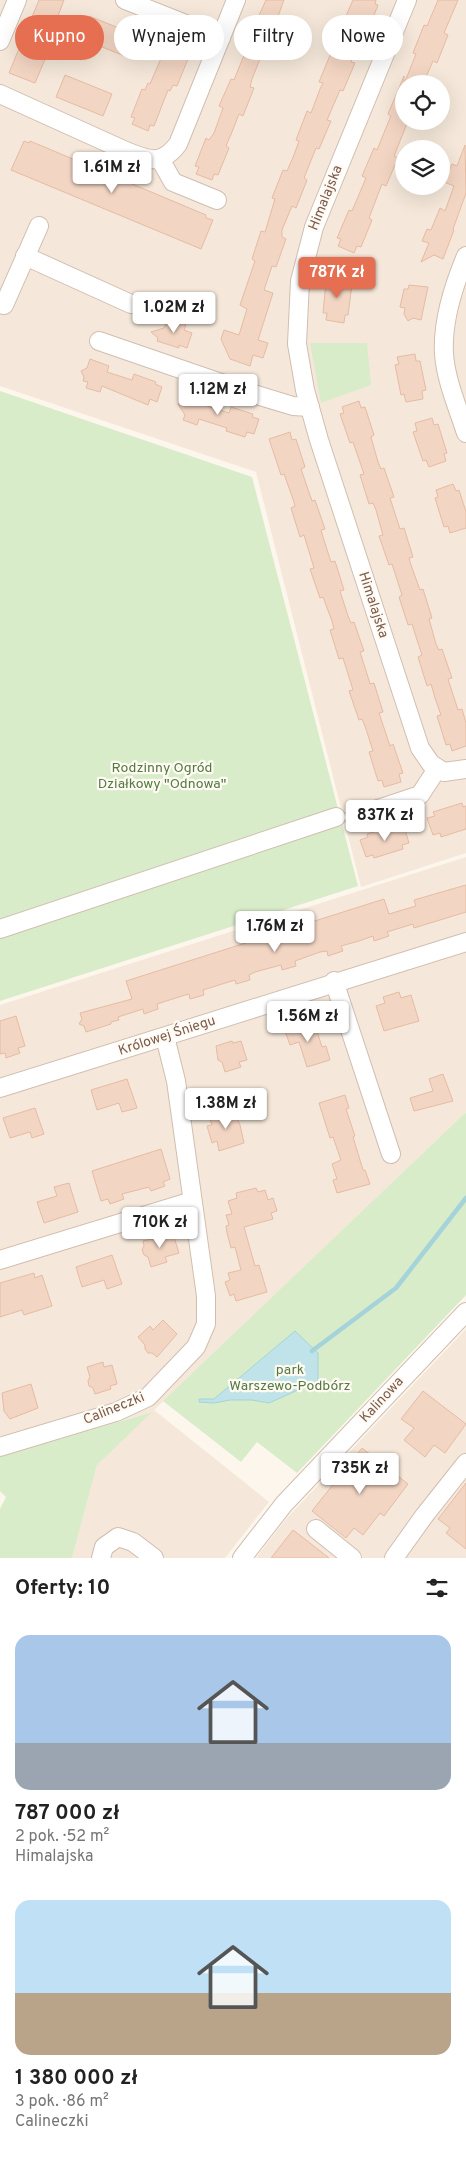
<!DOCTYPE html>
<html lang="pl">
<meta charset="utf-8">
<style>
:root{--surface:#fff;--page:#f2f2f2;--text:#222;--muted:#767676;--accent:#e76f51}
body{margin:0;font-family:Overpass,sans-serif;background:var(--page);color:var(--text);height:100vh;display:flex;flex-direction:column;font-size:19px;white-space:nowrap}
*{box-sizing:border-box;margin:0}
p{font-size:16px;color:var(--muted)}
.icon{flex:none;width:28px;height:28px;fill:none;stroke:currentColor;stroke-width:2;stroke-linecap:round;stroke-linejoin:round}
.map{position:relative;height:1558px;overflow:hidden}
.sheet{display:flex;flex-direction:column;background:var(--surface);flex:1}
.sheet>*{flex:none}
.top-card{position:absolute;left:15px;top:15px;width:436px;height:45px;display:flex;gap:10px}
.fabs{position:absolute;left:395px;top:75px;display:grid;gap:10px}
.fabs a{display:grid;place-items:center;width:55px;height:55px;border-radius:50%;background:var(--surface);box-shadow:0 5px 20px #0002;font-size:25px}
.price{position:absolute;translate:-50% -42px;padding:0 11px;border-radius:5px;background:#fff;color:#222;font-size:16px;line-height:32px;filter:drop-shadow(0 1px 2px #0008)}
.price::after{content:'';position:absolute;left:50%;top:30px;width:15px;height:11px;margin-left:-8px;background:inherit;clip-path:polygon(0 0,100% 0,50% 100%)}
.price.selected{background:var(--accent);color:#fff}
ul{padding:0;list-style:none}
li{display:grid;align-content:center;gap:10px;height:265px;padding:0 15px}
li span{display:grid;place-items:center;height:155px;border-radius:15px;color:#555}
li>.icon{margin-inline-start:auto}
span .icon{width:90px;height:90px;fill:#fffc;stroke-width:1}
li b{font-size:21px}
h2{display:flex;justify-content:space-between;align-items:center;height:60px;padding:0 15px;font-size:21px}
.tag{padding:0 18px;border-radius:22px;background:var(--surface);box-shadow:0 5px 20px #0002;font-size:18px;line-height:45px}
.tag.selected{background:var(--accent);color:#fff}
.map>svg:first-child{display:block}
</style>
<div class="map">
<svg width="466" height="1558" viewBox="0 0 466 1558">
<rect width="100%" height="100%" fill="#fdf6ec"/>
<g fill="#f5e8da" fill-rule="evenodd">
<path d="M0,0H466V853L361,887L256,472L0,386ZM404,84H441V121H404ZM404,149H441V186H404Z"/>
<path d="M466,857V1112L154,1410L269,1502L225,1558H72L97,1465L151,1412L0,1457V1005Z"/>
<path d="M466,1329V1558H256L286,1519Z"/>
</g>
<g fill="#d8ecc9">
<path d="M310,343H367L371,385L321,403Z"/>
<path d="M0,391L252,477L358,886L0,1001Z"/>
<path d="M466,1112V1295L297,1473L257,1442L241,1462L163,1401Z"/>
<path d="M152,1412L97,1465L72,1558H0V1509L6,1497L0,1491V1457Z"/>
</g>
<path fill="#bfe3e8" stroke="#a5d3da" d="M295,1331L318,1353V1381L269,1403L252,1400H230L214,1403L199,1402V1399H214Z"/>
<g fill="none" stroke-linecap="round" stroke-linejoin="round">
<path stroke="#a5d3da" stroke-width="4.5" d="M312,1351L396,1288L466,1198"/>
</g>
<g fill="#f3d5c3" stroke="#e6bba3">
<path d="M39,0H64L50,37L54,38L35,83L9,73Z"/>
<path d="M266,0H284L274,27L277,28L266,56L262,54L252,79L250,87L254,88L243,116L239,114L232,132L226,146L229,148L218,175L214,174L212,180L196,174L199,167L195,166L206,138L209,140L214,133L223,108L219,106L231,79L234,80L247,48L243,46L254,19L257,20Z"/>
<path d="M353,0H376L375,4L378,5L367,33L363,31L351,62L355,63L343,91L340,90L327,120L331,121L319,149L316,148L304,178L307,180L296,208L292,206L282,230V237L286,239L276,267L272,266L264,290L273,293L258,340L268,343L263,358L253,355L250,366L230,359L221,339L224,330L239,335L247,309L240,305L255,261L252,259L261,231L265,232L275,199L272,198L283,170L287,171L294,155L299,141L296,140L307,111L311,113L320,89L323,83L319,82L331,53L334,55L344,31L347,25L343,23Z"/>
<path d="M438,0H458L444,33L448,35L437,63L433,61L423,84H404L416,54L413,53L424,25L427,26Z"/>
<path d="M89,16L136,35L127,57L80,38Z"/>
<path d="M171,43L187,50L184,57L188,59L177,86L173,85L170,91L168,90L154,126L150,125L148,131L132,124L135,118L131,117L142,89L145,90L148,83L150,84L165,49L168,51Z"/>
<path d="M65,75L112,94L103,116L56,97Z"/>
<path d="M404,76V121H408L394,156L398,158L386,186L382,184L369,218L372,220L361,247L357,246L354,253L338,246L341,239L337,238L349,210L352,211L363,185L366,178L362,176L374,148L377,150L388,123L391,116L388,114Z"/>
<path d="M24,141L29,143L30,141L206,215V218L213,220L201,249L11,170Z"/>
<path d="M465,145L466,193L453,229L454,230L443,259L434,255L421,262L429,243L422,241L427,229L431,230L440,208L445,211L454,186L444,182L452,164L457,166Z"/>
<path d="M331,275L349,277L348,285H352L348,315H345L344,323L326,320L327,313H323L326,282L330,283Z"/>
<path d="M409,285L428,287L421,320L413,318L408,321L404,314L405,308L400,307L404,289H408Z"/>
<path d="M168,318L186,325L184,330L192,333L187,348L179,345V348L157,341L158,338L151,332L164,328Z"/>
<path d="M415,354L416,361H420L426,390L422,391L423,399L406,402L404,394L401,395L395,365L399,364L397,357Z"/>
<path d="M90,359L109,366L107,372L132,380L134,374L156,382L155,384L162,387L157,402L150,399L148,405L102,386L100,392L86,388L88,382L83,381L84,377L81,371L87,368Z"/>
<path d="M187,392L206,399L204,405L229,413L231,407L253,414L252,417L259,419L254,434L247,432L245,437L226,431L227,428L199,419L197,425L183,420L185,415L178,404L184,401Z"/>
<path d="M359,401L361,408L365,407L374,435L371,437L378,462L381,469L384,468L394,497L390,498L400,529L404,528L413,557L409,558L411,565L420,590L423,589L432,618L429,619L436,644L439,650L442,649L452,678L448,679L458,710L462,709L466,723V746L452,751L450,744L446,745L437,716L441,715L435,698L431,684L427,686L418,657L422,655L417,640L412,624L408,625L399,597L402,595L392,564L389,565L379,536L383,535L376,510L373,503L369,504L360,475L364,474L353,442L350,443L340,414L344,413L342,407Z"/>
<path d="M432,418L434,425L438,424L447,453L444,454L446,461L429,467L426,460L423,461L413,432L417,431L415,423Z"/>
<path d="M290,432L292,440L296,439L305,467L301,469L312,501L315,500L325,529L321,530L323,537L331,562L335,561L344,590L340,591L348,616L351,623L354,622L364,651L360,652L368,677L370,684L374,683L383,712L379,713L390,746L393,744L403,773L399,774L401,782L384,787L382,780L378,781L369,752L373,751L365,726L362,719L359,720L349,691L353,690L343,658L339,659L330,630L334,629L332,621L323,597L320,598L310,569L314,568L304,535L300,537L291,508L295,506L293,499L284,474L281,475L269,439Z"/>
<path d="M453,484L456,491L459,490L466,512V528L450,533L448,526L444,527L435,498L438,497L436,490Z"/>
<path d="M462,803L463,807L466,806V829L441,837L440,833L433,835L427,818L435,816L433,812Z"/>
<path d="M396,825L397,828L404,826L409,843L402,845L403,849L374,858L373,855L366,857L360,840L368,837L367,834Z"/>
<path d="M466,885V912L414,928L413,924L387,932L389,936L374,941L373,936L359,941L341,946L343,951L328,956L327,951L320,952L295,961L296,966L282,970L281,965L255,972L249,975L250,980L236,984L235,980L203,990L204,995L190,999L189,994L182,996L157,1004L158,1009L144,1014L143,1009L118,1017L119,1020L111,1022V1024L86,1032L84,1026L79,1024L82,1019L80,1013L132,999L126,981L384,899L389,914L416,906L414,900Z"/>
<path d="M399,992L401,998L411,995L419,1021L384,1031L376,1006L385,1003L383,997Z"/>
<path d="M16,1016L25,1046L18,1048L20,1053L6,1058L5,1053L0,1054V1021Z"/>
<path d="M314,1022L322,1047L326,1046L330,1060L307,1067L299,1042L290,1045L285,1031L296,1025Z"/>
<path d="M232,1041L233,1043L241,1041L247,1060L239,1062L241,1067L225,1072L222,1062L218,1060L216,1046Z"/>
<path d="M443,1074L453,1101L414,1111L410,1098L433,1091L429,1079Z"/>
<path d="M127,1079L137,1108L122,1112L119,1103L97,1110L91,1090Z"/>
<path d="M345,1095L349,1108L346,1109L355,1136L353,1137L363,1170H365L370,1184L337,1193L333,1180L337,1179L332,1164L341,1160L333,1137L330,1138L319,1103Z"/>
<path d="M35,1108L44,1134L32,1138L30,1132L10,1138L3,1118Z"/>
<path d="M233,1109L240,1125L244,1143L219,1151L217,1141L212,1143L207,1126L212,1125L209,1116Z"/>
<path d="M161,1149L170,1179L163,1182L165,1186L151,1191L149,1187L122,1194L124,1199L110,1204L108,1199L101,1201L92,1171Z"/>
<path d="M69,1183L78,1212L44,1223L37,1202L57,1196L54,1187Z"/>
<path d="M256,1188L258,1192L265,1190L268,1200L273,1198L277,1211L271,1213L273,1219L244,1227L255,1266L259,1265L267,1292L236,1301L234,1294L230,1296L225,1282L230,1280L228,1273L241,1270L235,1247L231,1248L227,1233L226,1226L229,1225L226,1215L232,1214L228,1201L237,1198L236,1193Z"/>
<path d="M173,1234L179,1253L165,1257L167,1262L151,1267L148,1257L144,1255L142,1250L144,1246L143,1241Z"/>
<path d="M112,1255L122,1284L107,1289L104,1280L82,1287L76,1267Z"/>
<path d="M34,1273L35,1278L42,1275L52,1306L24,1315L22,1310L0,1317V1283Z"/>
<path d="M163,1320L177,1334L157,1357L152,1353H148L145,1349V1345L138,1337L150,1326L153,1330Z"/>
<path d="M103,1362L104,1367L112,1365L117,1384L110,1386L111,1389L95,1394L93,1388L89,1386L88,1381L90,1377L87,1367Z"/>
<path d="M31,1384L38,1408L10,1419L4,1411L2,1393Z"/>
<path d="M423,1391L466,1424L445,1453L434,1445L425,1457L404,1440L414,1428L401,1419Z"/>
<path d="M362,1448L408,1484L384,1516L380,1513L363,1535L354,1528L346,1538L312,1511Z"/>
<path d="M466,1483V1549L446,1533L450,1528L438,1519Z"/>
<path d="M293,1530L315,1547L329,1558H271Z"/>
</g>
<g fill="none" stroke-linecap="round" stroke-linejoin="round">
<defs>
<g id="minor">
<path d="M125,0L221,38"/>
<path d="M407,0L314,227L300,281L297,344L305,390L319,440L420,748L431,764L444,772L466,769"/>
<path d="M0,41L17,0"/>
<path d="M0,94L128,152C151,161 162,165 178,144L236,0"/>
<path d="M160,159L173,182L217,200"/>
<path d="M25,256L131,304"/>
<path d="M466,256C453,287 442,321 444,354C446,381 458,408 466,433"/>
<path d="M0,304L4,305L39,226"/>
<path d="M99,341L250,393L293,406L310,407"/>
<path d="M354,817L420,795L437,769"/>
<path d="M0,929L336,817"/>
<path d="M334,981L391,1154"/>
<path d="M0,1088L466,942"/>
<path d="M0,1260L192,1201"/>
<path d="M0,1447L116,1412L148,1397L196,1347L206,1324V1296L176,1081L165,1037"/>
<path d="M316,1529L352,1558"/>
<path d="M101,1558L104,1547L118,1537L133,1542L154,1558"/>
<path d="M242,1558L284,1504L466,1312"/>
<path d="M394,1558L424,1516L466,1463"/>
</g>
</defs>
<use href="#minor" stroke="#d1beb0" stroke-width="20"/>
<use href="#minor" stroke="#fff" stroke-width="18"/>
</g>
<g text-anchor="middle" dominant-baseline="central" stroke-width="4.5" stroke-linejoin="round" paint-order="stroke">
<g font-size="14" fill="#7a5c4d" stroke="#fffaf3">
<text transform="translate(326 198) rotate(-68)">Himalajska</text>
<text transform="translate(373 605) rotate(72)">Himalajska</text>
<text transform="translate(167 1036) rotate(-18)">Królowej Śniegu</text>
<text transform="translate(382 1400) rotate(-47)">Kalinowa</text>
<text transform="translate(114 1409) rotate(-22)">Calineczki</text>
</g>
<g font-size="14" fill="#537a41" stroke="#fffaf3">
<text x="162" y="768">Rodzinny Ogród<tspan x="162" dy="16">Działkowy "Odnowa"</tspan></text>
<text x="290" y="1370">park<tspan x="290" dy="16">Warszewo-Podbórz</tspan></text>
</g>
</g>
</svg>
<div class="fabs">
<a><svg class="icon" aria-label="locate" viewBox="0 0 24 24"><circle cx="12" cy="12" r="6"/><path d="M12 2v4M12 18v4M2 12h4M18 12h4"/></svg></a>
<a><svg class="icon" aria-label="layers" viewBox="0 0 24 24"><path d="M12 4l9 5-9 5-9-5zM3 14l9 5 9-5"/></svg></a>
</div>
<b class="price" style="left:112px;top:194px">1.61M zł</b>
<b class="price selected" style="left:337px;top:299px">787K zł</b>
<b class="price" style="left:174px;top:334px">1.02M zł</b>
<b class="price" style="left:218px;top:416px">1.12M zł</b>
<b class="price" style="left:385px;top:842px">837K zł</b>
<b class="price" style="left:275px;top:953px">1.76M zł</b>
<b class="price" style="left:308px;top:1043px">1.56M zł</b>
<b class="price" style="left:226px;top:1130px">1.38M zł</b>
<b class="price" style="left:160px;top:1249px">710K zł</b>
<b class="price" style="left:360px;top:1495px">735K zł</b>
<div class="top-card">
<a class="tag selected">Kupno</a>
<a class="tag">Wynajem</a>
<a class="tag">Filtry</a>
<a class="tag">Nowe</a>
</div>
</div>
<section class="sheet">
<h2>Oferty: 10<svg class="icon" aria-label="filters" viewBox="0 0 24 24"><path d="M4 7h16M4 17h16"/><circle cx="9" cy="7" r="2"/><circle cx="15" cy="17" r="2"/></svg></h2>
<ul>
<li><span style="background:linear-gradient(#a9c7e8 70%,#9aa5b1 0)"><svg class="icon" aria-label="home" viewBox="0 0 24 24"><path d="M3 11l9-7 9 7M6 9v11h12V9"/></svg></span><div><b>787 000 zł</b><p>2 pok. · 52 m²</p><p>Himalajska</p></div></li>
<li><span style="background:linear-gradient(#bfe0f5 60%,#b9a48a 0)"><svg class="icon" aria-label="home" viewBox="0 0 24 24"><path d="M3 11l9-7 9 7M6 9v11h12V9"/></svg></span><div><b>1 380 000 zł</b><p>3 pok. · 86 m²</p><p>Calineczki</p></div></li>
</ul>
</section>
